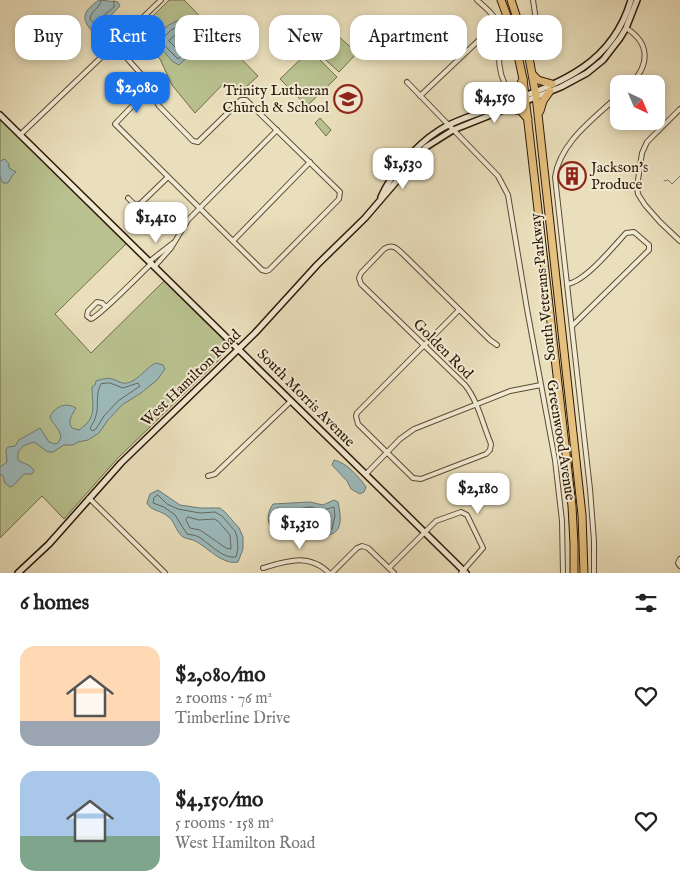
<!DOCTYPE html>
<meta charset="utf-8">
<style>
:root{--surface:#fff;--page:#f6f6f6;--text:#222;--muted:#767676;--accent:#1a73e8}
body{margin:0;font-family:"IM FELL English",serif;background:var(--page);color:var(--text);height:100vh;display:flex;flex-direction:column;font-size:19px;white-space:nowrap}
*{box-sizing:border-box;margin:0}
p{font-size:16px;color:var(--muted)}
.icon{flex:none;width:28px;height:28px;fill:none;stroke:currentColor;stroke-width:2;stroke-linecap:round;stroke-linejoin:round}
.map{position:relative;height:573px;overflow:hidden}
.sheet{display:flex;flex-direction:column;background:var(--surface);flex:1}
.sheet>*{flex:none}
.hud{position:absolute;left:15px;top:15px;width:650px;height:45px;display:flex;gap:10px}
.needle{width:32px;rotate:136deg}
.tools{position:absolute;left:610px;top:75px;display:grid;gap:10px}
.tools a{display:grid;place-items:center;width:55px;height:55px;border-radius:10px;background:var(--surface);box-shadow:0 2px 8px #0003;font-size:25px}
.price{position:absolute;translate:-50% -42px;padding:0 11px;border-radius:10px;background:#fff;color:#222;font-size:16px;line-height:32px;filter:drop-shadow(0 1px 2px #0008)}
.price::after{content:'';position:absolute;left:50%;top:30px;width:15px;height:11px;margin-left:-8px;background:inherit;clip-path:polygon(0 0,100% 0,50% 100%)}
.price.on{background:var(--accent);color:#fff}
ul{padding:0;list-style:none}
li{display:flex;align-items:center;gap:15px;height:125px;padding:0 20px}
li span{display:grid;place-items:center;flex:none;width:140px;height:100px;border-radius:15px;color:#555}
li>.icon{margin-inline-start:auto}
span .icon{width:60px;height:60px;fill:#fffc;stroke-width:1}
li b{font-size:21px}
h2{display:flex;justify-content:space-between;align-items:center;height:60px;padding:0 20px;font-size:21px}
.tag{padding:0 18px;border-radius:15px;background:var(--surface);box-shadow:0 2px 8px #0003;font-size:18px;line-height:45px}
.tag.on{background:var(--accent);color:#fff}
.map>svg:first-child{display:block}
</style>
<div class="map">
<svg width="680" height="573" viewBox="0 0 680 573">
<rect width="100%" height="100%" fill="#eadfbc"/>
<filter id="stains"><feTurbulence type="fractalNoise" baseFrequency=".004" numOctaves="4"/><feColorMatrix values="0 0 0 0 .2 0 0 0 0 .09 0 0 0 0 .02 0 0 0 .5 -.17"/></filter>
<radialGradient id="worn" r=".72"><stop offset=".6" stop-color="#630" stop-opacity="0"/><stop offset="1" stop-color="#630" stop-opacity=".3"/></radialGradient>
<g fill="#b8c18f" stroke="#726c4a">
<path d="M169,0H184L258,76L245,88L243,97H241L225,82L195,113L172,85L160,59L135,34Z"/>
<path d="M326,25L357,53L339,72L308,44Z"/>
<path d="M310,50L337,77L307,106L280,79Z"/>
<path d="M320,118L331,130L326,136L315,123Z"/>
<path d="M0,119L127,243L55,314L91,353L165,280L222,337L227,347L221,358L117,459L64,519L42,496L0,538Z"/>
</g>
<g fill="#9cbabb" stroke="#6f7973">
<path d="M99,0L118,2L120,6L98,29L92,31C79,17 85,10 99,0Z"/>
<path d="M181,20C189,22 200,34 202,43L179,65L172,61L155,41C158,32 170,22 181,20Z"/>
<path d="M5,159L9,164V168L16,172L12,176L8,183H3L0,177V161Z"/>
<path d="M156,363L163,365L165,369L157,380L141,393L122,405L108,420L99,433L88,440L78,442L73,445H64L53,452H48L34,442C24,445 16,448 18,460C23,464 31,464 34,471L32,474H24L13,486L10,487L5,483L3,476L0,474V467L7,462L6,450L8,447L15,446L19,440L40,428L49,442L55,444L58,443L61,437C59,427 53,425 50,417C55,406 66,402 76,408C72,415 67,421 72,428L79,430C98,417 92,406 92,387L95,385L96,381C102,379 109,377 115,380C118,381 120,383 123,383C135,385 146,367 156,363Z"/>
<path d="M334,460C346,462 359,477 366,487L364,492L360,494L351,489L347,481L332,465Z"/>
<path d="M158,490L180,505L200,508H220L225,512L239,528L243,537V549L238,562C223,565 209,549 197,542C191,538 184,540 180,534C174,527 175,521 166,515C159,510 151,511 147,503L150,494Z"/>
<path d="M334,500L338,502C346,537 332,538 303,534C297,534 292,535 287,535C269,533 263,519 273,504L310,502L323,505Z"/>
</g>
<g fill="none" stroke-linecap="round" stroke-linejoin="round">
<g stroke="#646960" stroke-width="1">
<path d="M101,0C101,8 91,10 90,19L94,24L114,7V0"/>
<path d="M180,25L183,26L196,41L178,59L160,41L170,31Z"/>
<path d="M178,33H181L187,41L178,50L169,41Z"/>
<path d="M110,383L123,388L138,383L140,386L118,401L104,416L96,429L92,431L90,428C103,409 93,398 101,384Z"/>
<path d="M158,495L167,504L178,509L200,513L215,512L222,516L235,531L237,537L238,548L236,557C223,559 210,544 199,537C195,535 191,535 187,534L175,515L164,507L153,503L154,498Z"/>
<path d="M310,507L323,510L334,507L335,516L332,529L327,531L309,530V519L298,511L300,509Z"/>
<path d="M277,508L298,510V513L292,519L293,529H284L274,522L273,515Z"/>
<path d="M188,517L199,520L214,519L218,521L230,535L231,549L226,548L200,530L190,528L186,520Z"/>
</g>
<path stroke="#6f7973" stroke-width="1" d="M664,181L668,180L672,184L680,176"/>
<defs>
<g id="street">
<path d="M477,0C483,6 495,14 497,24C502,43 495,63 504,82"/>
<path d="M533,0L540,48L547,57"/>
<path d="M626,28C650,43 650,64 631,84"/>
<path d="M115,45L141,74L159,106L193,141L198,142L241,100H246L340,192L339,199L269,270L266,271L262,270L115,124L141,97L150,92"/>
<path d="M407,82L498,176L508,195L527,309L555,460L562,521L563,573"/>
<path d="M420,96L497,23"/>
<path d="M680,109L647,142L642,153L637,187L638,194L645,205L660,222L680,241"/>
<path d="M20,135L161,0"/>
<path d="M128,198L135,205L140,204L168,177"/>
<path d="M233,241L310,162"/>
<path d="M150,261L173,243"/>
<path d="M155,266L171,248L188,220L277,130"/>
<path d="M567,284C585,282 613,247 626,233L634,232L649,245V250L572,326"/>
<path d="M106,307L102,303L97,302L88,311L87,316L91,319C101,315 141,273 152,263"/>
<path d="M459,310L357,413L356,416L358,424L413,478L421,479L486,454L490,450L491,444C483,425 478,401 465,385L361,284L359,278L361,273L384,249C394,242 399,251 406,257L490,340L497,345"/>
<path d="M366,474L400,439L414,429L510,391L541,385"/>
<path d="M208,476L215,474L291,401"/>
<path d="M89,498L165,573"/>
<path d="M680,559L678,563L680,566"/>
<path d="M263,568C287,561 309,553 329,573"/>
<path d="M389,568L436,521L461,512L467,515L483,548L461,573"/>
<path d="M332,573L357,548L362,546L368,548L394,573"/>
<path d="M594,573V541L590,489L555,177C560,142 594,119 619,95"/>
</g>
<g id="secondary">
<path d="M0,115L466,573"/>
<path d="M381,197C391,174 416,145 438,131C450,123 465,118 479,113C544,87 609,75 631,0"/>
<path d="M18,573L49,544L121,463L255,333L317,265L365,218L426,147L453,130L561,87L587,73L603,60L620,38L626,28L637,0"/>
</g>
<g id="highway">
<path d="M501,0L513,32L523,79L572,506L574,544V573"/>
<path d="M511,0L528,52L536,96L582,515L584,573"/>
<path d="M533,75L538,80L552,84"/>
<path d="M508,101L516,95L523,79"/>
<path d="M508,108L521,111L528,119"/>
<path d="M540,111L543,101L550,91"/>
</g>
</defs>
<use href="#street" stroke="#5c4a34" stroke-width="6"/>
<use href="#secondary" stroke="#2c1806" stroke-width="8"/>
<use href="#highway" stroke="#2c1806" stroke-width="9"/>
<use href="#street" stroke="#f1ead3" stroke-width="4"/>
<use href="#secondary" stroke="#f1ead3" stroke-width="5"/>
<use href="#highway" stroke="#e5c07e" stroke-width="7"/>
</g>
<defs>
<symbol id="school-ring" viewBox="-11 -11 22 22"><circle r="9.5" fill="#f1ead3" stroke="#8f2418" stroke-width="1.5"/><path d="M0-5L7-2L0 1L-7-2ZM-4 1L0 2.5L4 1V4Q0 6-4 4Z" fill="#8f2418"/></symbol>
<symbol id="building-ring" viewBox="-11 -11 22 22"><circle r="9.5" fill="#f1ead3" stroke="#8f2418" stroke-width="1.5"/><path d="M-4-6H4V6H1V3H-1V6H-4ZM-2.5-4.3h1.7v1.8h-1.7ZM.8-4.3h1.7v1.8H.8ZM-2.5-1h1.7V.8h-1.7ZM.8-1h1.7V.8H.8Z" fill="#8f2418"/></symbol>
</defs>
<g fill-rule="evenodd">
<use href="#school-ring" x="332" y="83" width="32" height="32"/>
<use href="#building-ring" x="556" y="160" width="32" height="32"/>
</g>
<g text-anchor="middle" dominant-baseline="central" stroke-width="4" stroke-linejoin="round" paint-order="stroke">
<g font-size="15" fill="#2c1806" stroke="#f1ead3" text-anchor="end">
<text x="329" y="90">Trinity Lutheran<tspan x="329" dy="17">Church &amp; School</tspan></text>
<text x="591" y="167" text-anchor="start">Jackson's<tspan x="591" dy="17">Produce</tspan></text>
</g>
<g font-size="15" fill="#2c1806" stroke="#f1ead3">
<text transform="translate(543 287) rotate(-96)">South Veterans Parkway</text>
<text transform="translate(443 349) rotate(45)">Golden Rod</text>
<text transform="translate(191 378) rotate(-44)">West Hamilton Road</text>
<text transform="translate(306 398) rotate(45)">South Morris Avenue</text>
<text transform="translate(561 440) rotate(81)">Greenwood Avenue</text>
</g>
</g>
<rect width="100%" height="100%" filter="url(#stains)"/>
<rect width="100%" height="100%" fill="url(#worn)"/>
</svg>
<div class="tools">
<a><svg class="needle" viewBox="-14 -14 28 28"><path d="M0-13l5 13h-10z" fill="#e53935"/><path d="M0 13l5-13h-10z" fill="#767676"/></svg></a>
</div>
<b class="price on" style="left:137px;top:114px">$2,080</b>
<b class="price" style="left:495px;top:124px">$4,150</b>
<b class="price" style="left:403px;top:190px">$1,530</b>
<b class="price" style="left:156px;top:244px">$1,410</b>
<b class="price" style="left:478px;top:515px">$2,180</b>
<b class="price" style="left:300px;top:550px">$1,310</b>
<div class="hud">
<a class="tag">Buy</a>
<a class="tag on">Rent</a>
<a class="tag">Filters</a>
<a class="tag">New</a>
<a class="tag">Apartment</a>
<a class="tag">House</a>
</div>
</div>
<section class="sheet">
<h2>6 homes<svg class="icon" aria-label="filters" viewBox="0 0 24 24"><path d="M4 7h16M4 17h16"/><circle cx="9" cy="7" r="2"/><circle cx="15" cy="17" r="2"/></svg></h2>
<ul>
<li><span style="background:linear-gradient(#ffd9b3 75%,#9aa5b1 0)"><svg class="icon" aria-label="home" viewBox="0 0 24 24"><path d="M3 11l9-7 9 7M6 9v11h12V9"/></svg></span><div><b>$2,080/mo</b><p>2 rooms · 76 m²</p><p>Timberline Drive</p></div><svg class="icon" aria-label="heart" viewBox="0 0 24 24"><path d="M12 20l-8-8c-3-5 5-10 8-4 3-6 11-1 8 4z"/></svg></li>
<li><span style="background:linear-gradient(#a9c7e8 65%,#7fa58c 0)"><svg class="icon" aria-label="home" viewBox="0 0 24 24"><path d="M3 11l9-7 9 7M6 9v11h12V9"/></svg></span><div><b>$4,150/mo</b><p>5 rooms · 158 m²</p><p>West Hamilton Road</p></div><svg class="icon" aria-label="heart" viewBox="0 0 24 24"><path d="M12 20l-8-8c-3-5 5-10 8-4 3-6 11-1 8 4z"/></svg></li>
</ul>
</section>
